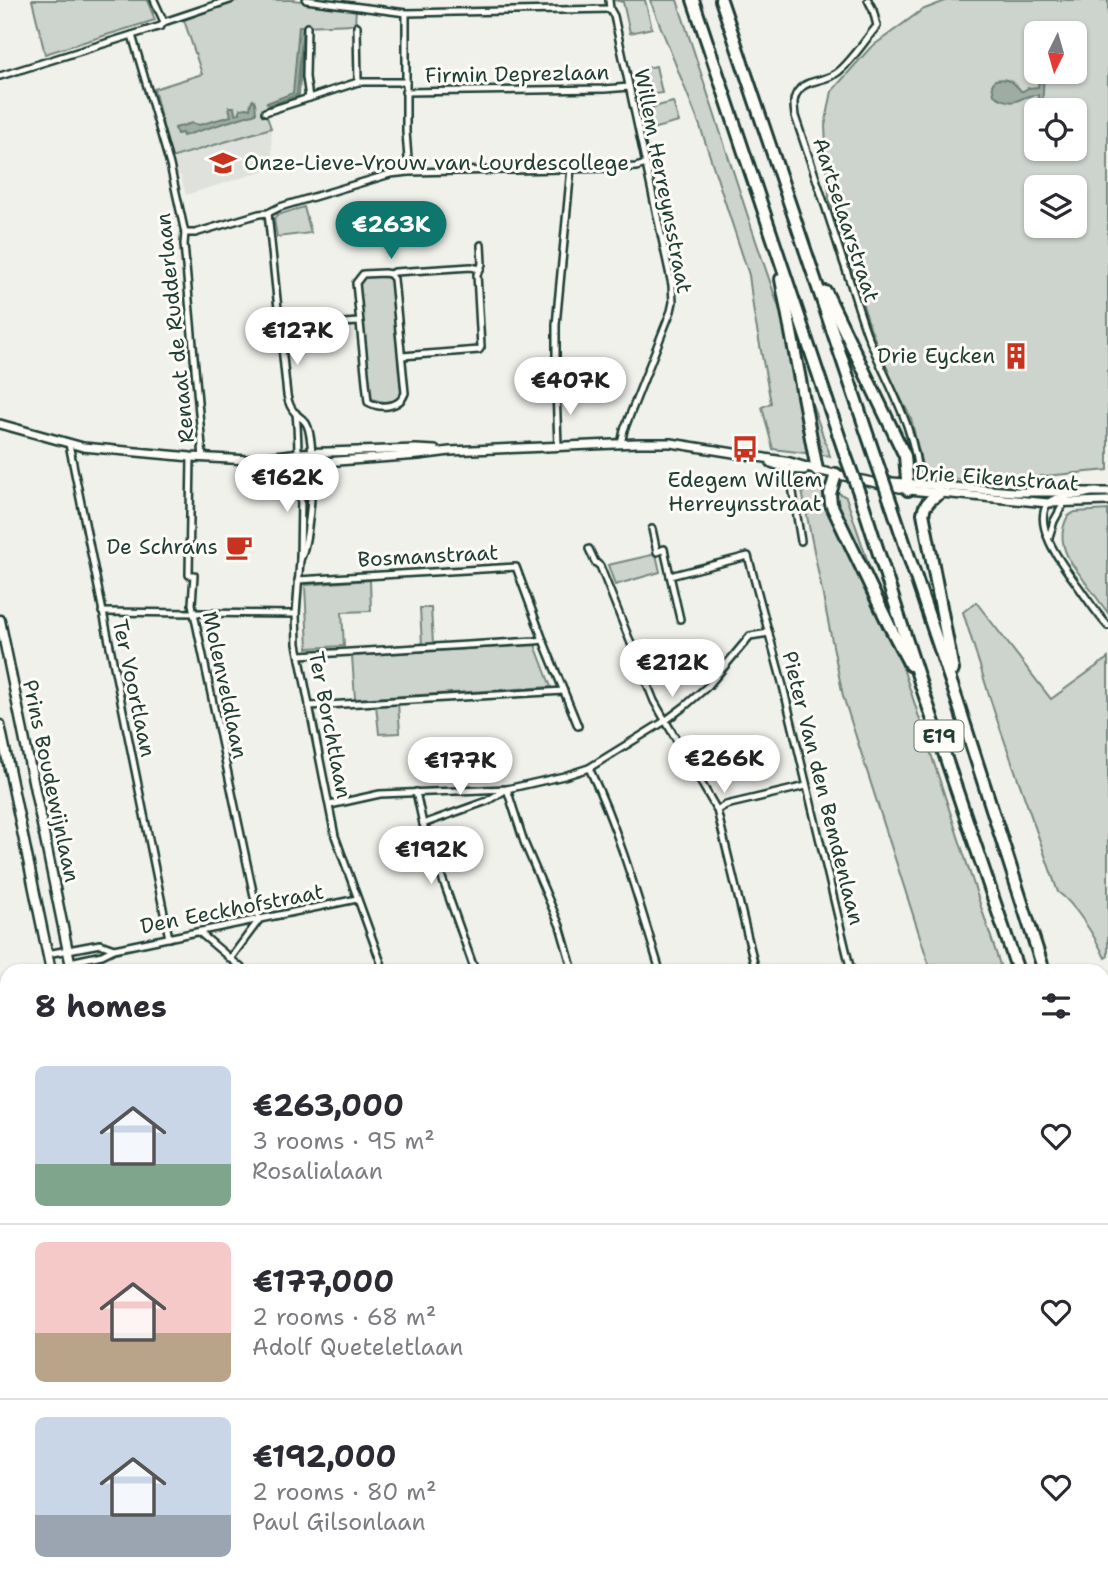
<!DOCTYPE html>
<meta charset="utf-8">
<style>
:root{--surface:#fff;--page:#f2f2f3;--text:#2b2b33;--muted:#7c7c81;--line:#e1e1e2;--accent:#0f766e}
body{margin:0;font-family:"Shantell Sans",sans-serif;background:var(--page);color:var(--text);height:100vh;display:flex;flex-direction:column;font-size:26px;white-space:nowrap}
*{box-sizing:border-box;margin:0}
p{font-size:23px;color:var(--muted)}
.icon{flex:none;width:38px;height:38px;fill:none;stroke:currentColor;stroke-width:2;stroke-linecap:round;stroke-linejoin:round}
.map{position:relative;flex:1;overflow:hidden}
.side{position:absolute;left:0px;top:964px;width:1110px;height:625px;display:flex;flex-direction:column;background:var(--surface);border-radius:21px 21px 0 0;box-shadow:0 2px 5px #0004}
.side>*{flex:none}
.needle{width:46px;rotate:185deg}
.fabs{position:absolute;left:1024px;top:21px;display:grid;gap:14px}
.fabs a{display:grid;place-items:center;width:63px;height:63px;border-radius:10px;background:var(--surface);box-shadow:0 2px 5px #0004;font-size:35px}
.price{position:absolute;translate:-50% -60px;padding:0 16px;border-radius:24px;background:#fff;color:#222;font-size:23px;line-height:46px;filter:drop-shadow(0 2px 4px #0008)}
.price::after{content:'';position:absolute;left:50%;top:42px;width:21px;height:16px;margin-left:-10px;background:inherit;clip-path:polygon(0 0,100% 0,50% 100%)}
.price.current{background:var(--accent);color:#fff}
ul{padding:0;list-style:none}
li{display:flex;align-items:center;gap:21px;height:175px;padding:0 35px}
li+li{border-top:2px solid var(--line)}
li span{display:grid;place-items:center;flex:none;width:196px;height:140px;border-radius:10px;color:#555}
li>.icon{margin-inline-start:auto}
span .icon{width:84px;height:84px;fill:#fffc;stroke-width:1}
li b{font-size:30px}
h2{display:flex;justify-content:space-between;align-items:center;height:84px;padding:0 35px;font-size:30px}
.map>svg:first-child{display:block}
</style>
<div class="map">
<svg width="1108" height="1588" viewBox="0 0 1108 1588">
<rect width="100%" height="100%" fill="#f0f1eb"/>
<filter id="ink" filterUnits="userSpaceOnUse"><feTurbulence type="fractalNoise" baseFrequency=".0143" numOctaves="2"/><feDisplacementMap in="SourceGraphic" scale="14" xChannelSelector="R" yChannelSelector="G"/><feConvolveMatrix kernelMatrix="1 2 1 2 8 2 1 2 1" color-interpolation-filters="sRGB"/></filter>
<g filter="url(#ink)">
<path fill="#dfe2dc" d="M271,128L273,168L186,195L180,175L177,176L171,159Z"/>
<g fill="#cdd3cd" stroke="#768880" stroke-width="2" fill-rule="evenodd">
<path d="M32,0H147L155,20L45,54Z"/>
<path d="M238,0H294L356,9L355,24L303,26L299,96L265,111L271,128L171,158L154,89L202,74L184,20Z"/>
<path d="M614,0H645L652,28L630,33L623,2Z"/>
<path d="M650,0H677L756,241L830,456L773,449L762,407L771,403L754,314L749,275L700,126Z"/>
<path d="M948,0H1108V470L1024,478L982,480L925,478L911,418L892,382L870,327L829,198L825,126L832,91L870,48L922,10ZM1036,33H1074V72H1036ZM1036,110H1074V149H1036ZM1036,187H1074V226H1036Z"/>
<path d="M656,66L662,93L649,95L643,69Z"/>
<path d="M673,102L679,122L651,129L646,109Z"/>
<path d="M304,207L311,233L277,237L274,219L277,215Z"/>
<path d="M377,275C386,276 390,276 392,285L403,391L401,396C393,404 382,403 372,399L369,393L359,289L360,282L364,277Z"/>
<path d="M800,481L826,486L846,497L875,583L883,625L901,662L1002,971H931L843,696Z"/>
<path d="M1108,510V613L1072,564C1062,549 1059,532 1068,516L1075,512Z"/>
<path d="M656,554L660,572L615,585L608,565Z"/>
<path d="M370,580L371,611L342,612L344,646L308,648L305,585Z"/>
<path d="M976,602L1051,699L1108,658V956L1105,958C1096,938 1075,904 1058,892L995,714L963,612Z"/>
<path d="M420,608H431L433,644H422Z"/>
<path d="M535,645L551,687L355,699L352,656Z"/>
<path d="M398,703L400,733L379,734L376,705Z"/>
<path d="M7,1097V1218L0,1221V1099Z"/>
<path d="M7,1228V1360L0,1361V1232Z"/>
<path d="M1102,1303L1108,1315V1427L1102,1410Z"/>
<path d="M0,1376H7V1490L0,1489Z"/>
<path d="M0,1507L7,1510V1582H26L20,1585L19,1588H0Z"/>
</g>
<g fill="#9faca4" stroke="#6c8077" stroke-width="2">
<path d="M299,26H303L297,95L269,105L267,103L293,93Z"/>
<path d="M1040,72H1044L1042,110H1038V95C1019,93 1019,111 994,95L992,85L995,80C1007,77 1014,82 1021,91H1023L1028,88L1038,87Z"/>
<path d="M253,100L255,102L256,113L183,136L182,133L177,134L175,128L192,123L199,125L231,116L229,107H234L235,114L240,113V109L246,108L250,109L251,102Z"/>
</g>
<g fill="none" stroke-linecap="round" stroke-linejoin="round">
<g stroke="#6c8077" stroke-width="2">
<path d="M148,0L154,13"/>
<path d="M0,1364L7,1363"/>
</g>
<defs>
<g id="minor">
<path d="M154,0L164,22"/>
<path d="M306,0L406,13L610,9"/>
<path d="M609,0L610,9L614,16L672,285L673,302L671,311L624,430L621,444"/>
<path d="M868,0L873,10L877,26C865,40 852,61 838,72C826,82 807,79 799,90C792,98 794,106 795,116C811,163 827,211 842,258C851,283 858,309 867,334C888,386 916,426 919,484"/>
<path d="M406,13V132L409,172"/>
<path d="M357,26L358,82"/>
<path d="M307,27L306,77L309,98L358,82H406"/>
<path d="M132,35L170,165L185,233L184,244L203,458"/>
<path d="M0,76L132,35L161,26L164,22L230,0"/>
<path d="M405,92L605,89L629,87"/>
<path d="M265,112L309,98"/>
<path d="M268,213L287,395C288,401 291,409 296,414C301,418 305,420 307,425C317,447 311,539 300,560"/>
<path d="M185,233H195L259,214L268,213L280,207L390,174L409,172L613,168L636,167L646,164"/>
<path d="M480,269L482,264L481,245"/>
<path d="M384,273L390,274L394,279L405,393C400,408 380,409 368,402L356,283L363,274Z"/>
<path d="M390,274L395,272L471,267L480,269L477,274L481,347L479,350L402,356"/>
<path d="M280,327L359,322"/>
<path d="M296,413C299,441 297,470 301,497L300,560L296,614L297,644L335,836L384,971"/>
<path d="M69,444L169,938"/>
<path d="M558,446L556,389V325L571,168"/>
<path d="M191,457L189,575H194L192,604L259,920L230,959"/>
<path d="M789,468L801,541"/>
<path d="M1090,493C1078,498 1055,494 1048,503C1031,526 1065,568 1078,586C1088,600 1097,614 1108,626"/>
<path d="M652,529L657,552L664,549L680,619"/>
<path d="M1049,537L1054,521L1064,503"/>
<path d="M589,549L595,562L600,566L654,701L717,810L756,971"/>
<path d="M670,576L748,556L783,686L851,971"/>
<path d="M298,580L516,567L543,640L578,726"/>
<path d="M102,612L296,614"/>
<path d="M300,655L535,641L543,640"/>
<path d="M309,706L564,691"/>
<path d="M589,768C620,833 639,902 660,971"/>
<path d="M416,792L423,824L475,971"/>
<path d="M330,805L380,794L507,789L564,776L589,768L665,721L685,706L709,685L750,636L769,633"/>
<path d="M717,810L726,805L806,786"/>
<path d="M423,824L487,801L507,789L524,842L560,926L573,971"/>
<path d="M199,932L245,971"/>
<path d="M47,954L100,944L114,949"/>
<path d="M70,962L102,955L114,949L357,899"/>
<path d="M0,1017L7,1016"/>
<path d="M0,1492L7,1491"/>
<path d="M0,1504L7,1507"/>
<path d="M55,1582L56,1588"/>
<path d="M383,1582L384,1588"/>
<path d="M465,1582L466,1588"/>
<path d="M558,1582L559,1588"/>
<path d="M638,1582L640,1588"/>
<path d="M1080,1582L1081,1588"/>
<path d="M930,1588V1582"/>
</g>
<g id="tertiary">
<path d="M0,424L83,447L191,457L250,460L261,462H324L419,455L450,451L638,443H671L790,462L817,470"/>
<path d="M252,459L299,453L416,449L435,450"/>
<path d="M771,463L789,469L804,470"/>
<path d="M816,470L909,490L1048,503L1108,501"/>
<path d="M885,484L892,482L1014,492H1108"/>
</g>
<g id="secondary">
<path d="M0,620L72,971"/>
<path d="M0,725L51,971"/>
<path d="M176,1582L177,1588"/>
<path d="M198,1582L199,1588"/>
</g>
<g id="motorway">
<path d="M693,0L845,454"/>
<path d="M721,0L876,460"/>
<path d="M781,279L817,470"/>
<path d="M826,292L905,456L908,490"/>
<path d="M836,474L830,494L831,504L889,625L910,665"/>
<path d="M940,493C932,498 925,503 923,513L953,670"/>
<path d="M862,501L920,682L1018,971"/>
<path d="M892,506L957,700L1044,971"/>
<path d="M1102,1155L1108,1172"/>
<path d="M1102,1234L1108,1253"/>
</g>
</defs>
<use href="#minor" stroke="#1f3d34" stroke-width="10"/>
<use href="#tertiary" stroke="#1f3d34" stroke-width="12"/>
<use href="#secondary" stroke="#1f3d34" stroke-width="13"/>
<use href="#motorway" stroke="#1f3d34" stroke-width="16"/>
<use href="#minor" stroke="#fdfcf7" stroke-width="5"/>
<use href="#tertiary" stroke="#fdfcf7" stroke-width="7"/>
<use href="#secondary" stroke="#fdfcf7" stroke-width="8"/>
<use href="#motorway" stroke="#fdfcf7" stroke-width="10"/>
<defs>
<g id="motorway-bridge">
<path d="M845,454L862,501"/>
<path d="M876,460L892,506"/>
</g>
</defs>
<use href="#motorway-bridge" stroke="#1f3d34" stroke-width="16" stroke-linecap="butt"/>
<use href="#motorway-bridge" stroke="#fdfcf7" stroke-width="10"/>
</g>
</g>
<defs>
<symbol id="school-bare" viewBox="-9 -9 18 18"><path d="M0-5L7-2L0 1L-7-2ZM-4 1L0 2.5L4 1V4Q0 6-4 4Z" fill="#c8321e" stroke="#fdfcf7" stroke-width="2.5" paint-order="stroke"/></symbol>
<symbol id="building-bare" viewBox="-9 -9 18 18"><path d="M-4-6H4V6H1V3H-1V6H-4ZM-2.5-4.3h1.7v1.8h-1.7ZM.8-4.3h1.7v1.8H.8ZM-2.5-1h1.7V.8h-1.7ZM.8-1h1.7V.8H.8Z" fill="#c8321e" stroke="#fdfcf7" stroke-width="2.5" paint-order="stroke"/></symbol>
<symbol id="bus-bare" viewBox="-9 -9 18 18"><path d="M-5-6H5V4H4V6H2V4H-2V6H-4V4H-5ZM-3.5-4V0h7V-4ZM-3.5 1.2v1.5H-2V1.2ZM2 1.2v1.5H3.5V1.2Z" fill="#c8321e" stroke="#fdfcf7" stroke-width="2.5" paint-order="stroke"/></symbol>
<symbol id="cafe-bare" viewBox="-9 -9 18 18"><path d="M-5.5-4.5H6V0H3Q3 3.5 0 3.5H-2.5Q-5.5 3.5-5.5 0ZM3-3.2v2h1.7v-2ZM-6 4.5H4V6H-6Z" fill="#c8321e" stroke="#fdfcf7" stroke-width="2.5" paint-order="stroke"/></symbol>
</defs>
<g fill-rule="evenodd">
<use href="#school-bare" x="204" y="144" width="38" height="38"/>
<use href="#building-bare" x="997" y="337" width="38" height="38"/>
<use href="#bus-bare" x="726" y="430" width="38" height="38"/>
<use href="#cafe-bare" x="220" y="528" width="38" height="38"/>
</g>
<g text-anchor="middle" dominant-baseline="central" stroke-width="6" stroke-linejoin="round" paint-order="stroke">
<rect fill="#fdfcf7" stroke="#62766e" stroke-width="2" x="914.5" y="720.5" width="49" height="31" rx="5"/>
<g font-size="19" font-weight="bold" fill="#1f3d34">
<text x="939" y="736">E19</text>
</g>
<g font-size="21" fill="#1f3d34" stroke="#fdfcf7">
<text transform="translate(517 74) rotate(-1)">Firmin Deprezlaan</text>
<text transform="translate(663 181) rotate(79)">Willem Herreynsstraat</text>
<text transform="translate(846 220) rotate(72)">Aartselaarstraat</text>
<text transform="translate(175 328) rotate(-96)">Renaat de Rudderlaan</text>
<text transform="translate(997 478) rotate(4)">Drie Eikenstraat</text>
<text transform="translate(428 556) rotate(-3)">Bosmanstraat</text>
<text transform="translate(225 685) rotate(78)">Molenveldlaan</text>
<text transform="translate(134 688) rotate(78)">Ter Voortlaan</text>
<text transform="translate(330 725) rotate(79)">Ter Borchtlaan</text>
<text transform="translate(51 781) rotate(78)">Prins Boudewijnlaan</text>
<text transform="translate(823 788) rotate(76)">Pieter Van den Bemdenlaan</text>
<text transform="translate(232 909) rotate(-11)">Den Eeckhofstraat</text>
</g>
<g font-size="21" fill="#1f3d34" stroke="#fdfcf7" text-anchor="end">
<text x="244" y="163" text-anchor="start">Onze-Lieve-Vrouw van Lourdescollege</text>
<text x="995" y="356">Drie Eycken</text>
<text x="745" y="480" text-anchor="middle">Edegem Willem<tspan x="745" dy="24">Herreynsstraat</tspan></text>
<text x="218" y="547">De Schrans</text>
</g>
</g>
</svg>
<div class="fabs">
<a><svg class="needle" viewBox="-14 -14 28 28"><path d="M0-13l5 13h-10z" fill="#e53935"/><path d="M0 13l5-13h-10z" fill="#7c7c81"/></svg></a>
<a><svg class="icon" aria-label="locate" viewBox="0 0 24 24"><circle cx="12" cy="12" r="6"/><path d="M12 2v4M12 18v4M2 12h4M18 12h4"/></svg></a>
<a><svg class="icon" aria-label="layers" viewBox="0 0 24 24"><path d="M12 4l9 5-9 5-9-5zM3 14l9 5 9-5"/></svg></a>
</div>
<b class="price current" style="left:391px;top:261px">€263K</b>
<b class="price" style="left:297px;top:367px">€127K</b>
<b class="price" style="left:570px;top:417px">€407K</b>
<b class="price" style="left:287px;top:514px">€162K</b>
<b class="price" style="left:672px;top:699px">€212K</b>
<b class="price" style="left:724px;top:795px">€266K</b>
<b class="price" style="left:460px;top:797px">€177K</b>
<b class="price" style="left:431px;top:886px">€192K</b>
<section class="side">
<h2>8 homes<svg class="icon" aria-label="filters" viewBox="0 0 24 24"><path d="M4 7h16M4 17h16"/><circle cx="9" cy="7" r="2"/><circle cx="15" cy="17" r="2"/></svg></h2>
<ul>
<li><span style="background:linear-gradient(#c9d6e8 70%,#7fa58c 0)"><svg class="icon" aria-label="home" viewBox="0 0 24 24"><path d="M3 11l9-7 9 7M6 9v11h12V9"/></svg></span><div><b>€263,000</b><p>3 rooms · 95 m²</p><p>Rosalialaan</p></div><svg class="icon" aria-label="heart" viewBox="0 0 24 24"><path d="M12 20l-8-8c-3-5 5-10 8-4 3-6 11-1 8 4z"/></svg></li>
<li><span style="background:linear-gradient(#f6c9c9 65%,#b9a48a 0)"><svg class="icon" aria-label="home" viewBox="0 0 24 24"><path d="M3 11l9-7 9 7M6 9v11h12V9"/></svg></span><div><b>€177,000</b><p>2 rooms · 68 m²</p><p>Adolf Queteletlaan</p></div><svg class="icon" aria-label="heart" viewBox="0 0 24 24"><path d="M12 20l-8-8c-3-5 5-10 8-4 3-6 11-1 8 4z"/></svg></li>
<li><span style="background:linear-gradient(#c9d6e8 70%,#9aa5b1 0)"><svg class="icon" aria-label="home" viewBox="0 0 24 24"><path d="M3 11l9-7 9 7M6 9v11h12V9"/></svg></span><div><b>€192,000</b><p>2 rooms · 80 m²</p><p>Paul Gilsonlaan</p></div><svg class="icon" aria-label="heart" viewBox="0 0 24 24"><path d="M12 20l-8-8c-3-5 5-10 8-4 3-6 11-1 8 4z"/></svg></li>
</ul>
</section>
</div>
